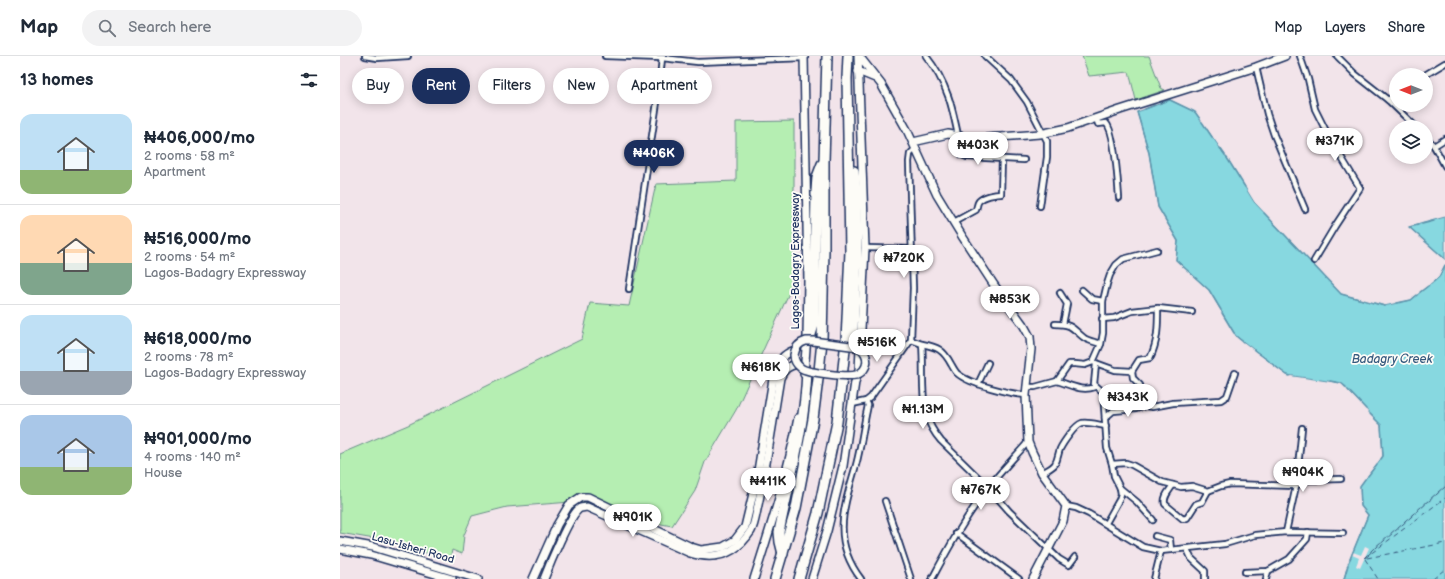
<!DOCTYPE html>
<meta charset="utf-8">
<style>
:root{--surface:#fff;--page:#f2f2f3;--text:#1f2937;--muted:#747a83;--line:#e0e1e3;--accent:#1b2f5e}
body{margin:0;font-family:"Balsamiq Sans",sans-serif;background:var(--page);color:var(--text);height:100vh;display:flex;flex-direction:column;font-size:15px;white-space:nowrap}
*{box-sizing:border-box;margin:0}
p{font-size:13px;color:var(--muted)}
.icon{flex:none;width:22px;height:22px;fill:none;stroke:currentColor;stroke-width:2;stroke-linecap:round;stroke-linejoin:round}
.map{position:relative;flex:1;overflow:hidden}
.panel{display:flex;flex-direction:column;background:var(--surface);width:340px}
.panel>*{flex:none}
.banner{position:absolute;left:12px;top:12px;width:380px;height:36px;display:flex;gap:8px}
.needle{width:26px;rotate:270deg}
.fabs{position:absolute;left:1049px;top:12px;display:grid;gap:8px}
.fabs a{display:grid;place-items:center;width:44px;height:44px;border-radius:50%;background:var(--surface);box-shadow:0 2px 10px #0003;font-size:20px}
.price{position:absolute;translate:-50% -34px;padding:0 9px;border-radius:14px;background:#fff;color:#222;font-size:13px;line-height:26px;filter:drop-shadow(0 1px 2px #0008)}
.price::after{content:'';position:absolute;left:50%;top:24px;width:12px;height:9px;margin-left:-6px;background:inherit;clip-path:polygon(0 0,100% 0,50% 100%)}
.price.selected{background:var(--accent);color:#fff}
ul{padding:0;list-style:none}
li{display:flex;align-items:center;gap:12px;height:100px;padding:0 20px}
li+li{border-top:1px solid var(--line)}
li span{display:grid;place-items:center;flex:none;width:112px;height:80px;border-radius:12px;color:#555}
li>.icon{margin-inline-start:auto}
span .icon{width:48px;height:48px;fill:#fffc;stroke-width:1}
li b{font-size:17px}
h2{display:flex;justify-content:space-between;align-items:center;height:48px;padding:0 20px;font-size:17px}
.pill{padding:0 14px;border-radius:18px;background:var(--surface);box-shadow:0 2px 10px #0003;font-size:14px;line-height:36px}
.pill.selected{background:var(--accent);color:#fff}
header{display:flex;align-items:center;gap:24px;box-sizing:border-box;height:56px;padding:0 20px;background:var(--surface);border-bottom:1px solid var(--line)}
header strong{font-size:19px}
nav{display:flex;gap:22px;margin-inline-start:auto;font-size:14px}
.search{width:280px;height:36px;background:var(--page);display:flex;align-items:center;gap:10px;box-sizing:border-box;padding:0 14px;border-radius:22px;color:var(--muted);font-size:15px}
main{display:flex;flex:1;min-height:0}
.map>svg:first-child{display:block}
</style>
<header>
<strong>Map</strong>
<div class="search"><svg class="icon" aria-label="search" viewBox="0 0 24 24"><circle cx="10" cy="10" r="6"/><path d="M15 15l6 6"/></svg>Search here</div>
<nav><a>Map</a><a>Layers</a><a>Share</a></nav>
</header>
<main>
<section class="panel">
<h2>13 homes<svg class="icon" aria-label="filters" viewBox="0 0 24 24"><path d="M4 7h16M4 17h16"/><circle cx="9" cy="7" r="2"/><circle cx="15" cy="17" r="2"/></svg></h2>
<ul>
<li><span style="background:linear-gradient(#bfe0f5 70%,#8fb573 0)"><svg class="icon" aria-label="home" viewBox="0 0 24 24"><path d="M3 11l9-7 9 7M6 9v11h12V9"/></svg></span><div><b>₦406,000/mo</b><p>2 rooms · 58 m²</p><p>Apartment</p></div></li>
<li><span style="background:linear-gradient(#ffd9b3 60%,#7fa58c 0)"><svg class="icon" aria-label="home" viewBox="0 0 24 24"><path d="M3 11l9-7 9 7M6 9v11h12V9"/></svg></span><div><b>₦516,000/mo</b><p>2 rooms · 54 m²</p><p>Lagos-Badagry Expressway</p></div></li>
<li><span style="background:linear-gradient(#bfe0f5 70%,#9aa5b1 0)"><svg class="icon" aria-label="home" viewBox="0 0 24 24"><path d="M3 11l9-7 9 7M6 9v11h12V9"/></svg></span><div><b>₦618,000/mo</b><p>2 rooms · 78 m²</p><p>Lagos-Badagry Expressway</p></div></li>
<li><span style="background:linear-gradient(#a9c7e8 65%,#8fb573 0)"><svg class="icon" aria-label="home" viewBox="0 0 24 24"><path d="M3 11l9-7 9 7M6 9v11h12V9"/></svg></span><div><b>₦901,000/mo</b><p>4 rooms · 140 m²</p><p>House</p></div></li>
</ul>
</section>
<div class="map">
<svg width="1105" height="523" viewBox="0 0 1105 523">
<rect width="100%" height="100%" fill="#f2e4ea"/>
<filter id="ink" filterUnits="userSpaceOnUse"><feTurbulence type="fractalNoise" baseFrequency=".025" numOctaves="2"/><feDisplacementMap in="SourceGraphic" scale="8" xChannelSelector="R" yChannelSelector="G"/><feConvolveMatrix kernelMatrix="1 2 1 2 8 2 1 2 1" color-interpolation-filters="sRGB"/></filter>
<g filter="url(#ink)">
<g fill="#b5eeb2" stroke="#688e88">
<path d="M742,0H809L821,32L825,34L796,44L789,16L749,20Z"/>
<path d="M454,65V226L396,354L365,406L355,435L332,470L278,460L231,446L167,451L132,460L124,479L122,498L112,494L110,504L46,485L0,477V398L68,369L242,283L250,247L289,250L316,128L396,125V66Z"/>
</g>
<g fill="#87d8e0" stroke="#5c94ac">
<path d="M830,44L855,56L889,105L914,146L1001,238L1044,250L1071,244L1099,221L1105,209V523H1004L1008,508L1028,459L1021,450L1020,430L1043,400L1041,369L1001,327L947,319L896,280L869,234L836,204L838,185L818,151L809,97L797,56Z"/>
<path d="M1105,161V203L1069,171Z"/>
</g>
<path fill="#f2e4ea" d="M1025,490L1029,492L1020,512L1016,510L1019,502L1012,499L1013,496L1021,499Z"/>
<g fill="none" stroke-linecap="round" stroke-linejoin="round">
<g stroke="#5c94ac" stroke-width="1.5">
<path d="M820,47L830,44L855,56L860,63"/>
<path d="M805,53L815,49"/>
<path d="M798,56H797L809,97L818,151L838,185L836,204L869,234L881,254"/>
<path d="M862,66L872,81"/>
<path d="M880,92L885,99"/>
<path d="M887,102L905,131"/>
<path d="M924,157L1001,238L1045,250"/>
<path d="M1082,168L1094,165"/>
<path d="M1078,169L1069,171L1105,203"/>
<path d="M1091,228L1099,221L1105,209"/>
<path d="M1080,236L1088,230"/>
<path d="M1057,247L1071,244L1077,239"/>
<path d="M882,257L894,277"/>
<path d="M897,281L903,286"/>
<path d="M914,294L929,305"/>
<path d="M932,308L947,319L950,320"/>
<path d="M990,325L1001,327L1006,331"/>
<path d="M1008,334L1026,353"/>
<path d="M1030,358L1041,369L1043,400L1041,403"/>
<path d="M1028,420L1037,408"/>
<path d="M1010,503L1028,459L1021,450L1020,430L1025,423"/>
<path d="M1004,523L1008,509"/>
</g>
<g stroke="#36597e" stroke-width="1" stroke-dasharray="5 4" stroke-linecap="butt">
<path d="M1028,499L1105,431"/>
<path d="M1024,502L1033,493L1105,430"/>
<path d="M1025,502L1105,442"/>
<path d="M1027,502L1105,487"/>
<path d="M1025,503L1038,523"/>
<path d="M1093,523L1105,513"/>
</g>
<defs>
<g id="street">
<path d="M25,0L37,2L68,0"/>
<path d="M265,0L322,2L358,6L464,2"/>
<path d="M586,0C611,31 614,61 622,99L627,101L684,104"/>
<path d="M645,0L671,24L687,46L707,85V101L700,150"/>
<path d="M960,0L968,23L975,53L989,81L1020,132L995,170L974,205"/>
<path d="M997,0L1015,18L1048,44L1076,71"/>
<path d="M916,11L927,58L934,79L965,153"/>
<path d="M1085,19L1105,7"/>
<path d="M1048,44L1056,38"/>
<path d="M756,62L758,68L766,67C775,75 778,128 779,142"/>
<path d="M1086,81L1094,90L1105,110"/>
<path d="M1094,90L1105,83"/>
<path d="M614,166L636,154C637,151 637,147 639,145C644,140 655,138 661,138L662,103"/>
<path d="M525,192L572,193"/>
<path d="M289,233L319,33L322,2"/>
<path d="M742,234L752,243L763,245"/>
<path d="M720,237L727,248L723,268"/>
<path d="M762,263L774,262L792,255L818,252L852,256"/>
<path d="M715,268C732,268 732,272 743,281C747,285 756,286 761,288"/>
<path d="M571,284L582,288C584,310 581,337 586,358C589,368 594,377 601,385L648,431L669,455L719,503L729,509L735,501"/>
<path d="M582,288C597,291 603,293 611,308C613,311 615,316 618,318C630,328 670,338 686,339"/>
<path d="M753,306L775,314L792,315L793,322L800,329L802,349L805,350L812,351L833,347L881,344L887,340L895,317"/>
<path d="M756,308L754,328L763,336L767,392L772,408L774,420L780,432L781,438L779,444L766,467"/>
<path d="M792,315L799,304L810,302C818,286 818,270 818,252"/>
<path d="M717,325C731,329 741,336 755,331"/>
<path d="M638,328L648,307"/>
<path d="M686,331H695L717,325L729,308H735L745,309L753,306L761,288L763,277V245L767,228L770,219L776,209L783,203L817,194"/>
<path d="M512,348L526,345L531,341L571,284L573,232L569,106L570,98L576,92"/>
<path d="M765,362L773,355L796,353L805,350"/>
<path d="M772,408L786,407L792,409L822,426L841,431L852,430L868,435L881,430L890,428L956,430L962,372"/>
<path d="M702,417C707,414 712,412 715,408C718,403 718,398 720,393C723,387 735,369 742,367C749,366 759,369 766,370"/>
<path d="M833,429C829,435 823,441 825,448L843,463L847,462L856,448L862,446L868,435"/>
<path d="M780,432L797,446L813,464"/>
<path d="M545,445L571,523"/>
<path d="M726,450L736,452L749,458L803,491L821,495L885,488L915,479L946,476L1003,477"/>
<path d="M946,476L956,430L962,424L1001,423"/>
<path d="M616,477L679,523"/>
<path d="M815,480L830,484L831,494"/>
<path d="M847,493L851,502L865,515V523"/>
<path d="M905,516L928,515L949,503L967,483L968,476"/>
<path d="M521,523C491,484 504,451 516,409C521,391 523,372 527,354L528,349L526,345"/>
<path d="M592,523C609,491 626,460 648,432C660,416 675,401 688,386"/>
<path d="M814,523L821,495"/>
<path d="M926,523L928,515"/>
</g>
<g id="secondary">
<path d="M519,0L541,28L567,74L597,139L622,180L654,229L684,270L690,281L691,293L686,339L688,386L692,396L702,417L726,450L723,465L693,523"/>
<path d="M518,15L535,22"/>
<path d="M573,86L608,78L634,83L700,78L728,72L780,54L916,11L945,0"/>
<path d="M193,523L217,469L229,449L241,441H248L351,491L361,494L383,491L395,484L405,471L417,421L434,317C438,305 443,298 455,294"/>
<path d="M204,523C209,510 230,458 240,452C241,452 246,451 247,451L350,497C376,505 396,498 411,475C415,468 416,457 418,449C427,407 433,364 440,322C444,313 448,310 457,308"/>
</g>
<g id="primary">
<path d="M464,318L467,280L468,225L464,0"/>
<path d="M0,485L33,491L138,523"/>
<path d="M0,493L31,499L112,523"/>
<path d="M414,523C431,470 448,417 458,362"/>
<path d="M472,523L487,475L503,410L515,326L519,314L525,192L518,0"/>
</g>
<g id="highway">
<path d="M469,285L474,269L476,135L477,121L482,108"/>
<path d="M513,290V273L517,202L516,136L514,115"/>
<path d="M443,498L440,486L439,476C450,422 465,370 467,315"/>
<path d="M435,523L456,452L473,363L479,315L482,285L484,193V105L487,0"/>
<path d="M459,523L478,457L497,366L506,285L510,195L507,22L508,0"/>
</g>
</defs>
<use href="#street" stroke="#1b2f5e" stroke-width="8"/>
<use href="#secondary" stroke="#1b2f5e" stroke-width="10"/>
<use href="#primary" stroke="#1b2f5e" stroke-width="10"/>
<use href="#highway" stroke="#1b2f5e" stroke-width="12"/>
<use href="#street" stroke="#fdfcf7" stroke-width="4.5"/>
<use href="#secondary" stroke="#fdfcf7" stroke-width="7"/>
<use href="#primary" stroke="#fdfcf7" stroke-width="7"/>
<use href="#highway" stroke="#fdfcf7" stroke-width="9"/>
<defs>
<path id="secondary-bridge" d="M466,285H473L518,291C530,297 530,314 516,319C508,321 468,317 461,312C457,309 454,304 454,299C455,292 459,287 466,285Z"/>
</defs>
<use href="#secondary-bridge" stroke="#1b2f5e" stroke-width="10" stroke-linecap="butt"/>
<use href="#secondary-bridge" stroke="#fdfcf7" stroke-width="7"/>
</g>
</g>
<g text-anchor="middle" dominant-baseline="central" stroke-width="3.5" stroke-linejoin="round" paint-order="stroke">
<g font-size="11" fill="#1b2f5e" stroke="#fdfcf7">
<text transform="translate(455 205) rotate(-90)">Lagos-Badagry Expressway</text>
<text transform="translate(73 492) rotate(16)">Lasu-Isheri Road</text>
</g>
<g font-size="12" font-style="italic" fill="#36597e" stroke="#fdfcf7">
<text x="1052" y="303">Badagry Creek</text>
</g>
</g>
</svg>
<div class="fabs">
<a><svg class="needle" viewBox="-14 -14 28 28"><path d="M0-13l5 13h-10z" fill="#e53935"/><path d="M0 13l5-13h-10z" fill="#747a83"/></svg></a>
<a><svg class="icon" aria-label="layers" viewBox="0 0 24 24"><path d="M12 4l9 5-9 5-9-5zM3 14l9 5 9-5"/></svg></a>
</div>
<b class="price" style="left:995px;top:106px">₦371K</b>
<b class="price" style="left:638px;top:110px">₦403K</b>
<b class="price selected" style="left:314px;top:118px">₦406K</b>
<b class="price" style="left:564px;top:223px">₦720K</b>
<b class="price" style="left:670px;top:264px">₦853K</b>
<b class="price" style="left:537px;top:307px">₦516K</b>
<b class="price" style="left:421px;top:332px">₦618K</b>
<b class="price" style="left:788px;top:362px">₦343K</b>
<b class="price" style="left:583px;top:374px">₦1.13M</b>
<b class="price" style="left:963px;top:437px">₦904K</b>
<b class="price" style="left:428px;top:446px">₦411K</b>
<b class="price" style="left:641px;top:455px">₦767K</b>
<b class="price" style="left:293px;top:482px">₦901K</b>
<div class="banner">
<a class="pill">Buy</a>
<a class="pill selected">Rent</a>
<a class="pill">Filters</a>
<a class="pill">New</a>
<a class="pill">Apartment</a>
</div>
</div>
</main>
